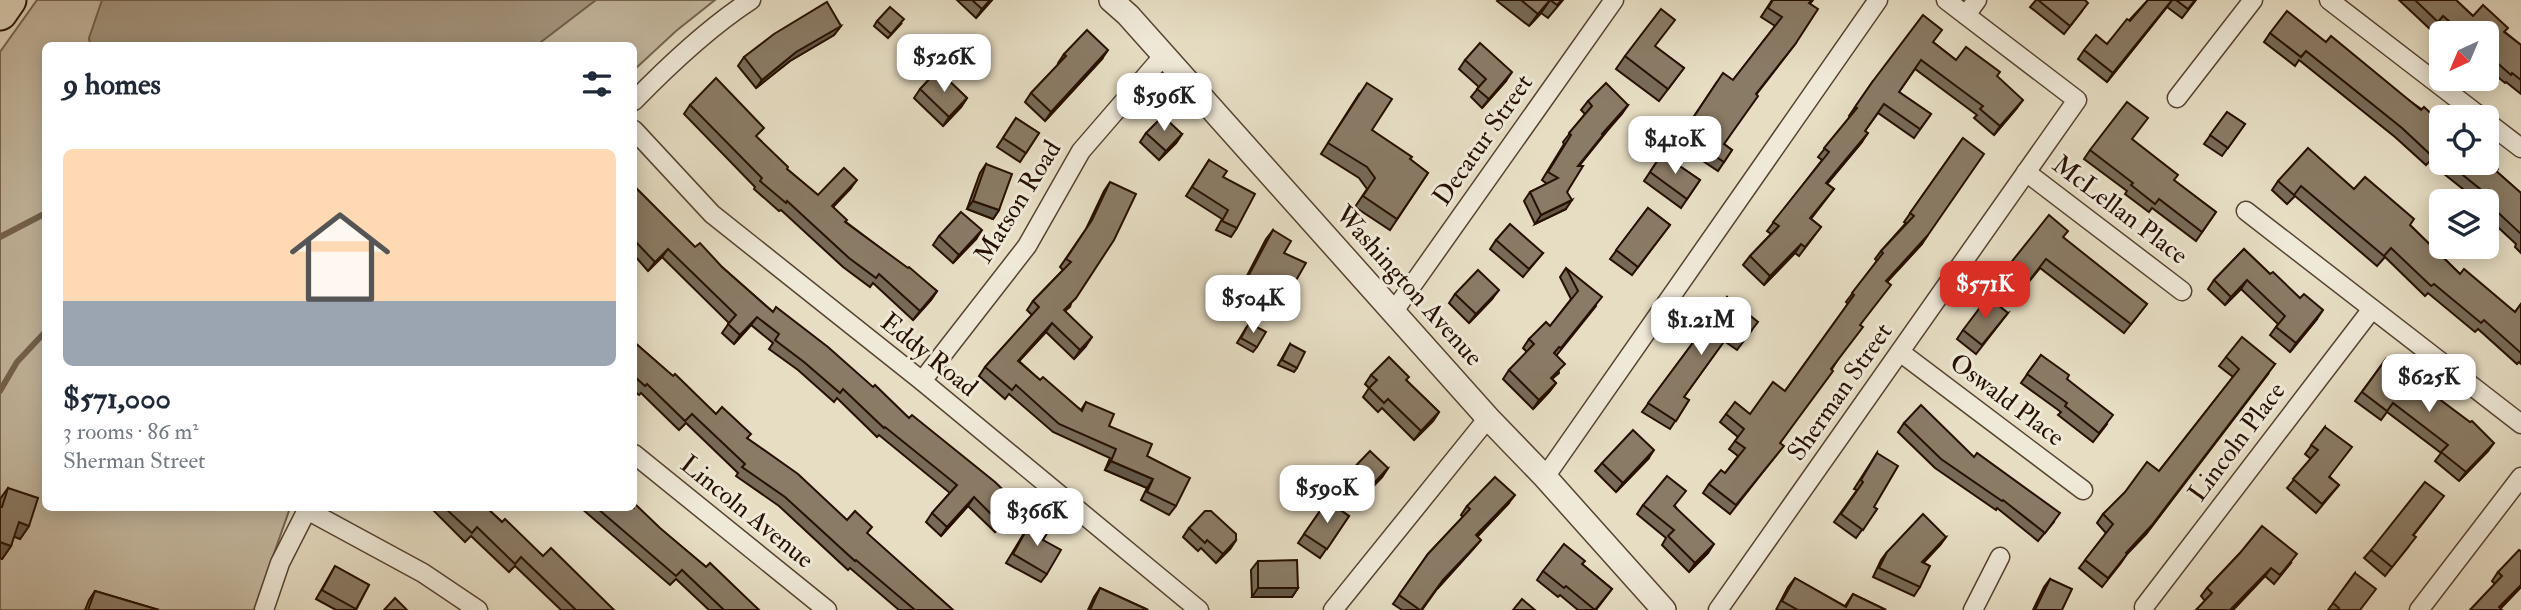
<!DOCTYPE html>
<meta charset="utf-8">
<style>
:root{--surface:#fff;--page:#f6f6f7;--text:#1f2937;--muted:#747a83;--line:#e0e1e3;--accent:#d93025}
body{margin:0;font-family:"IM FELL Double Pica",serif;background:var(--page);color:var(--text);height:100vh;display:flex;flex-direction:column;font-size:26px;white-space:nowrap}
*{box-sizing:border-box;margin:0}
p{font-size:23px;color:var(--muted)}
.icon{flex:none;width:38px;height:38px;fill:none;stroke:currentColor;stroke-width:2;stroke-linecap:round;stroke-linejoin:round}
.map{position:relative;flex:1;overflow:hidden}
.panel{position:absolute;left:42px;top:42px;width:595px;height:469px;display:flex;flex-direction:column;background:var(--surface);border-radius:10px;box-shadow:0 4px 18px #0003}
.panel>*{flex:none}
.needle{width:46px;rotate:224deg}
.buttons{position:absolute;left:2429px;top:21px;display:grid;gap:14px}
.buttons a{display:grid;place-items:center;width:70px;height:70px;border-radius:10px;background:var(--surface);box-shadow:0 4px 18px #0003;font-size:35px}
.price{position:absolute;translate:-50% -60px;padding:0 16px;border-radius:14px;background:#fff;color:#222;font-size:23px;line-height:46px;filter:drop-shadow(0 2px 4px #0008)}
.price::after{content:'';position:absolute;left:50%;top:42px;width:21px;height:16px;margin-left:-10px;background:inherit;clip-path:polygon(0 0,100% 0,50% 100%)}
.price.active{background:var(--accent);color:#fff}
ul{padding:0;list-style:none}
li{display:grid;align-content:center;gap:14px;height:371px;padding:0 21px}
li+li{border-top:2px solid var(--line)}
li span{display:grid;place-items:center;height:217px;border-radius:10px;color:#555}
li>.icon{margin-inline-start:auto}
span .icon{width:126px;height:126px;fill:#fffc;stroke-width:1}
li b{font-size:30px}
h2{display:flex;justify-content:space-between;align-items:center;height:84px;padding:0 21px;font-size:30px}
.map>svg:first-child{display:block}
</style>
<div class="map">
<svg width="2521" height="610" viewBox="0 0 2521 610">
<rect width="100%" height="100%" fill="#e6ddc3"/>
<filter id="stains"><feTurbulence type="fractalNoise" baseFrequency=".00286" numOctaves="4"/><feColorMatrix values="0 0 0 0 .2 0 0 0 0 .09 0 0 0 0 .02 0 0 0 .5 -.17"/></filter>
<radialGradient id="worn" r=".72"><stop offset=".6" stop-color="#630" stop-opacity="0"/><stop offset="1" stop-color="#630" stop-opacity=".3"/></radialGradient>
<path fill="#c6baa2" stroke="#766551" stroke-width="2" d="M37,0H715L676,31L634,70V46H46V508H290L254,610H0V52Z"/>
<path fill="#a59781" stroke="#73614d" stroke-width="2" d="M102,0H596L537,45H90L89,38Z"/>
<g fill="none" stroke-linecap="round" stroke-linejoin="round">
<g stroke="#73614d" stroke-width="6">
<path d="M0,237L46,213"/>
<path d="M0,391L17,362L46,331"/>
</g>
<defs>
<g id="minor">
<path d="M2329,0L2481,117"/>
<path d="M1966,15L1977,0"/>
<path d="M2177,98L2253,0"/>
<path d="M634,101C670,64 708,28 751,0"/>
<path d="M2487,122L2521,148"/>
<path d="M634,130L712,214L922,381L1199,610"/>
<path d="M2026,172L2182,291"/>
<path d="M2246,211L2521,424"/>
<path d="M1394,311L1614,0"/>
<path d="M1900,352L2083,490"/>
<path d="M922,381L1027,246L1081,151L1164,55"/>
<path d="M634,454L827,610"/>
<path d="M1545,477L1878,0"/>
<path d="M307,510L423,573L478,610"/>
<path d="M2144,607L2372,309"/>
<path d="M264,610L280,563L308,508"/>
<path d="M1333,610L1488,418"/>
<path d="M1718,610L2077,100L1946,0"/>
<path d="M1973,610L2000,557"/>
<path d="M2419,610L2521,477"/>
</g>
<path id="tertiary" d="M1111,0L1128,15L1488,418L1545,477L1664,610"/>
<path id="motorway" d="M0,13L9,0"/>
</defs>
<use href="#minor" stroke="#574331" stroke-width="21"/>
<use href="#tertiary" stroke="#574331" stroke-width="26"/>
<use href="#motorway" stroke="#271000" stroke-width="37"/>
<use href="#minor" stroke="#efe9d8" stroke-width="18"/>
<use href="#tertiary" stroke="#efe9d8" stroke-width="23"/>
<use href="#motorway" stroke="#e6ddc3" stroke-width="33"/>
</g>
<g fill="#776a57" stroke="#271000" stroke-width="2">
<path d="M957,0H992L976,18Z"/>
<path d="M1498,0H1563L1548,18L1541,13L1529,26L1497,1Z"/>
<path d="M1772,0H1813L1810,4L1796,43L1756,95L1724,144L1732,150L1718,171L1688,151L1700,134L1687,127L1717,82L1733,80L1775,26L1761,17Z"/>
<path d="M2036,0H2085L2082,11L2064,34L2030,7Z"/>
<path d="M2148,0H2196L2182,18L2167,7L2107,82L2078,59L2084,50L2107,44Z"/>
<path d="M2399,0H2456L2473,16L2505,32L2521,45V94L2506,82L2505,83L2487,68V33H2447L2437,25L2432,31Z"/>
<path d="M877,21L901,24L888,38L874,26Z"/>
<path d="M841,26L834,35L790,61L756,88L738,66L744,57Z"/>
<path d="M2270,33L2326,42L2441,123V163H2487L2521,193V253L2515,247L2516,244L2487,217V211L2488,209L2487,208V201H2478L2429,162L2426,165L2395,137L2299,60L2295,66L2264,42Z"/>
<path d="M1933,42L1956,60L1997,76L2017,108L1994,135L1974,118L1977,115L1915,69L1899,92L1931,114L1914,138L1878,113L1865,131L1862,142L1827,184L1834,189L1811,219L1821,227L1799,256L1795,253L1764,285L1743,265L1750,256L1771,234L1767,231L1822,160L1818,157L1850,117L1849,116L1873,81Z"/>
<path d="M1655,47L1684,68L1659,101L1616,69L1625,56Z"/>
<path d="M1064,54L1102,59L1045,121L1025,102L1031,93L1059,64L1058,63Z"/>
<path d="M967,56L961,65L947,79L967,98L961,107L943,126L914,98L920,89L936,72L934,70L940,62Z"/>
<path d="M1465,60L1506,81L1482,108L1471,97L1479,87L1459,69Z"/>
<path d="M1359,94L1372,130L1428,173L1390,230L1355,207L1367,189L1359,178L1321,154Z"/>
<path d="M1588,101L1628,105L1579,166L1567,192L1566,209L1535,224L1524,201L1530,192L1547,184L1542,180L1564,144L1563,142L1585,114L1581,110Z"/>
<path d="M690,105L757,138L787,169L818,195L850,189L833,207L846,222L937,291L931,300L913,320L873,283L870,287L843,267L781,210L779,211L754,189L755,187L684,114Z"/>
<path d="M2227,112L2245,124L2222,156L2204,144Z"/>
<path d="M1016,118L1039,133L1020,162L997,147Z"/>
<path d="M1146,133L1182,134L1176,143L1159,160L1140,142Z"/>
<path d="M1963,138L1922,244L1887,282L1832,369L1780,443L1777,454L1730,514L1703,493L1709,484L1725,473L1738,456L1729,449L1738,437L1720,422L1726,414H1750L1785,391L1848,304L1846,302L1877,261L1875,259L1881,251L1906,223L1904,222Z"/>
<path d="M2132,139L2174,181L2216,212L2196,241L2152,208L2149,212L2125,194L2127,191L2084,159L2090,150Z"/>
<path d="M1662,154L1700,180L1681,208L1644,181Z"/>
<path d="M1209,160L1223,177L1237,228L1231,237L1216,230L1222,219L1186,196Z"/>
<path d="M986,164L999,210L993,219L967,209L980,173Z"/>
<path d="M2278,181L2354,189L2410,225L2460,274L2515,312L2521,304V364L2519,362L2517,364L2478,329L2475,332L2428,293L2425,296L2385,257L2377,266L2295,196L2287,204L2272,190Z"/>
<path d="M1110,182L1070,307L1065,311L1086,346L1074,359L1046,332L1019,361L1040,380L1081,410L1086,402L1109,426L1147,456L1176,506L1169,515L1141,500L1147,488L1105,470L1110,458L1053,432L1009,394L1005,399L979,376L985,367L1032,315L1027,310L1033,301L1063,270L1060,267L1086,229L1104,191Z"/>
<path d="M634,186L695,247L722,267L773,312L909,418L1013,514L995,532L968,506L941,536L926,522L932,513L950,493L879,435L877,437L837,398L834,402L798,370L769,349L773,343L751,325L734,344L722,333L729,323L662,257L648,271L634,255Z"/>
<path d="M1648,208L1670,225L1632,275L1610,259Z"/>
<path d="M1273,230L1284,253L1283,303L1276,312L1237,295L1266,239Z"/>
<path d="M939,236L976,239L953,263L933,245Z"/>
<path d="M2063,238L2147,304L2124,333L2040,268L2023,289L2003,274L2009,265Z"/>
<path d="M1496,240L1543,253L1523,277L1490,249Z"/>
<path d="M2244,249L2317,319L2290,352L2270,335L2278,324L2241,289L2225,305L2208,289L2214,280Z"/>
<path d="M1566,268L1596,306L1556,356L1559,373L1552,379L1556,383L1549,392L1533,409L1503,379L1509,370L1527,352L1523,348L1529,339L1550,326L1571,299L1560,277Z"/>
<path d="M1455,294L1492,299L1469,323L1449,303Z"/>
<path d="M1727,297L1752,330L1737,350L1724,341L1684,397L1689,400L1670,429L1642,412Z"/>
<path d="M2008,313L1976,354L1957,339L1963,330Z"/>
<path d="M1246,328L1257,347L1253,352L1237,343Z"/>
<path d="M634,342L716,414L847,520L867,534L953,610H899L850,568L848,570L779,506L736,476L738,473L686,423L679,430L641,393L639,395L634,391Z"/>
<path d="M1290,344L1297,368L1294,372L1278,365Z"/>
<path d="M2041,355L2067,379L2107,424L2093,442L2058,415L2061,412L2021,383Z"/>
<path d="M2226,357L2275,364L2146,534L2127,554L2121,563L2102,587L2079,568L2106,533L2097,523L2103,514L2159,471L2233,377L2219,366Z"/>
<path d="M2386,359L2488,451L2459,481L2435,461L2441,453L2387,412L2381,420L2355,401Z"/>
<path d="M1371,375L1407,381L1439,412L1433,421L1414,440L1382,408L1378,412L1363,397L1369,388L1365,384Z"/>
<path d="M1904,423L1974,457L2054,522L2038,541L1997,508L1996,510L1935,468L1898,432Z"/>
<path d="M2325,427L2330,477L2339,485L2316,513L2287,488L2311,459L2305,454Z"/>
<path d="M1877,453L1874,507L1877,509L1856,538L1834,522L1857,490L1854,489Z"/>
<path d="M1648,459L1616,492L1595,471L1602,463Z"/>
<path d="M1388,468L1382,477L1355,505L1336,488L1343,479Z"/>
<path d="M8,488L29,526L20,539L14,536L11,546L2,559L0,558V499Z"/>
<path d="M1327,501L1349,516L1320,558L1298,543Z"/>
<path d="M1508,504L1477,537L1474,548L1437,589L1422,610H1402L1393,604L1428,554L1463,517L1461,515L1467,506Z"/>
<path d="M1643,505L1675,506L1708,553L1689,572L1662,545L1666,538L1637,514Z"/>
<path d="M2437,505L2413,536L2409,546L2385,576L2364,558L2371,550Z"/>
<path d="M433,508H487L502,522L543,556L614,610H561L515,566L509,572L471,536L465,542L432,509Z"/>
<path d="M581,508H634L759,610H709L676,579L670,585Z"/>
<path d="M1032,520L1043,540L1047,574L1041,582L1006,563Z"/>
<path d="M1189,528L1236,540L1230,549L1216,563L1201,548L1198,551L1183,537Z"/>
<path d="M1946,537L1940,545L1923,562L1920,587L1914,596L1873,577L1881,560L1887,552Z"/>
<path d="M2240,553L2291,563L2274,584L2265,576L2233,610H2196L2205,601L2201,596L2207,588Z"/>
<path d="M1258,561L1298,588L1292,597H1252L1251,570Z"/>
<path d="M1582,564L1612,589L1596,610H1578L1560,595L1558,597L1537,580L1543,571Z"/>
<path d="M335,566L369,585L356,610H336L316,599Z"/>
<path d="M2498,572L2521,587L2501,608L2470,610L2495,584L2492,581Z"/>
<path d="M2355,573L2360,610H2328Z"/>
<path d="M1795,578L1845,606L1853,594L1886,610H1776L1788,587Z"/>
<path d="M2050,579L2062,610H2033L2044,587Z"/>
<path d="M1100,588L1148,610H1088L1094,597Z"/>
<path d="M95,591L159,610H85L89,600Z"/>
</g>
<g fill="#615647" stroke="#271000" stroke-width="2">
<path d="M990,0H992L976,18L982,9Z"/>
<path d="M1550,0L1541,13L1529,26L1538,14Z"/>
<path d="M2172,0L2167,7L2107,82L2113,73Z"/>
<path d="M841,26L834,35L790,61L756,88L762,80L796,52Z"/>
<path d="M1108,50L1102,59L1045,121L1051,112Z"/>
<path d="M967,56L961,65L945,81L952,73Z"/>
<path d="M1512,72L1506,81L1482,108L1489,99Z"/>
<path d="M967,98L961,107L943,126L949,117Z"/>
<path d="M2023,100L2017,108L1994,135L2000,126Z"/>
<path d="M1628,105L1622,114L1596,143L1602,134Z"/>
<path d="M1868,133L1862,142L1820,192L1826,183Z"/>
<path d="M1182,134L1176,143L1159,160L1166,151Z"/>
<path d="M857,180L850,189L825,215L832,206Z"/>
<path d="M1572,200L1566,209L1535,224L1541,215Z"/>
<path d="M973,201L999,210L993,219L967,209Z"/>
<path d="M982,230L976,239L953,263L959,255Z"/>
<path d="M1928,235L1922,244L1880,289L1886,281Z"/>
<path d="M1801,244L1795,253L1764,285L1770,276Z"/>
<path d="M668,249L662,257L648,271L655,262Z"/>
<path d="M2247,280L2241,289L2225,305L2231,297Z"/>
<path d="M1499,290L1492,299L1469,323L1476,314Z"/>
<path d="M937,291L931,300L913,320L920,311Z"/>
<path d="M2323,310L2317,319L2290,352L2296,343Z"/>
<path d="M757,317L751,325L734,344L740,335Z"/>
<path d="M1052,323L1046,332L1012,369L1018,361Z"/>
<path d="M1092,337L1086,346L1074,359L1080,350Z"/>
<path d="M2269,373L2146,534L2119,562L2126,553Z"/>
<path d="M1556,383L1549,392L1533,409L1539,400Z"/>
<path d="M1439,412L1433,421L1414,440L1421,431Z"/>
<path d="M2494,443L2488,451L2459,481L2466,472Z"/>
<path d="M1654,450L1648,459L1616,492L1623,483Z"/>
<path d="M1111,461L1153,479L1147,488L1105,470Z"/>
<path d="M1388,468L1382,477L1355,505L1361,497Z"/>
<path d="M1515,495L1508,504L1470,544L1476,535Z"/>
<path d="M974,497L968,506L941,536L947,527Z"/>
<path d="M1019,505L1013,514L995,532L1001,524Z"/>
<path d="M19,522L29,526L20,539L10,535Z"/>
<path d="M1946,537L1940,545L1916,571L1922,562Z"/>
<path d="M1236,540L1230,549L1216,563L1223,554Z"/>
<path d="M1481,540L1474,548L1437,589L1443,580Z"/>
<path d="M0,542L11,546L2,559L0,558Z"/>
<path d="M1714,544L1708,553L1689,572L1695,563Z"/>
<path d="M2271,568L2265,576L2233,610H2230Z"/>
<path d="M2521,585V587L2499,610H2498Z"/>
<path d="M1258,588H1298L1292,597H1252Z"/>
</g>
<g fill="#8a7b65" stroke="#271000" stroke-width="2">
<path d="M972,0H990L982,9Z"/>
<path d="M1521,0H1562L1557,5L1550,0L1538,14Z"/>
<path d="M1773,0H1812L1809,3L1818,9L1796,43L1756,94L1758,96L1724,144L1732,150L1724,162L1694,142L1706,125L1693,118L1723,73L1733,80L1782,17L1768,8Z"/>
<path d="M2038,0H2085L2088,3L2070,26Z"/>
<path d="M2148,0H2172L2113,73L2084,50L2096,35L2107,44L2127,19L2130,21Z"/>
<path d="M2176,0H2195L2188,9Z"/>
<path d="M2415,0H2456L2473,16L2483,5L2508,28L2504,32L2521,45V80L2512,73L2511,75L2487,54V33H2463L2443,16L2438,22Z"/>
<path d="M827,2L841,26L796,52L762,80L744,57L774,34Z"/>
<path d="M890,7L904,19L891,34L877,21Z"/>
<path d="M1661,9L1675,20L1655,46L1684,68L1668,89L1625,56Z"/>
<path d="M2287,11L2326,42L2331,36L2421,110L2424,107L2441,123V158L2435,153L2432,156L2402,128L2306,51L2301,57L2270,33Z"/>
<path d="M1923,15L1942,30L1933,42L1956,60L1966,47L2000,72L1997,76L2023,100L2000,126L1980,109L1983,106L1921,60L1899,92L1931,114L1920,129L1884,104L1865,131L1868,133L1826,183L1834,189L1810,218L1821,227L1805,247L1801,244L1770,276L1750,256L1779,226L1773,222L1829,152L1824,148L1857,108L1855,107L1873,81Z"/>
<path d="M1087,30L1108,50L1051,112L1031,93L1066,56L1064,54Z"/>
<path d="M1480,43L1512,72L1489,99L1477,89L1486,79L1465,60Z"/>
<path d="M956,45L967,56L952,73L940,62Z"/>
<path d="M938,70L967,98L949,117L920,89Z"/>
<path d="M716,78L764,128L756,136L788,167L787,169L818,195L844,168L857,180L832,206L847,220L845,222L908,268L909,267L937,291L920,311L879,274L876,278L849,258L787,201L786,203L760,181L762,178L690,105Z"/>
<path d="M1367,83L1392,99L1372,130L1412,157L1410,159L1428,173L1397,219L1363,196L1375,178L1367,167L1328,143Z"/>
<path d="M1606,83L1628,105L1602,134L1603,135L1578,166H1583L1567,192L1572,200L1541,215L1530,192L1558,178L1548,172L1571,135L1569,133L1592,106L1588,101Z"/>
<path d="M2127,102L2148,118L2132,139L2178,175L2174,180L2216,212L2202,232L2159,199L2155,204L2131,185L2133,183L2090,150Z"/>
<path d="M2227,112L2245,124L2228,148L2210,135Z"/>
<path d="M1163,116L1182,134L1166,151L1146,133Z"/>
<path d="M1016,118L1039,133L1026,153L1003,138Z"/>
<path d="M1963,138L1984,154L1928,235L1886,281L1891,285L1860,325L1863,327L1831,369L1833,371L1780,443L1784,446L1736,505L1709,484L1721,470L1725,473L1745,448L1735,441L1744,429L1726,414L1735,402L1750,414L1773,382L1785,391L1854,295L1852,293L1883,253L1881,251L1914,216L1910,213Z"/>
<path d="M2308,148L2354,189L2365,177L2414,219L2410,225L2460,274L2464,269L2515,312L2521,304V353L2484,320L2481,323L2434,284L2431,286L2391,248L2384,256L2301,186L2294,195L2278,181Z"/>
<path d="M1662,154L1700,180L1687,199L1650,172Z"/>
<path d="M2487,159L2498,169L2496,171L2521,193V234L2491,206L2495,201L2448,163H2487Z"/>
<path d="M1209,160L1227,171L1223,177L1255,194L1237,228L1222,221L1228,210L1192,187Z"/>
<path d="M986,164L1012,174L999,210L973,201Z"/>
<path d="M1110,182L1136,194L1114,240L1076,298L1064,310L1092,337L1080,350L1052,323L1018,361L1040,380L1043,377L1082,411L1086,402L1114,414L1109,426L1152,444L1147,456L1190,478L1176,506L1147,492L1153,479L1111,461L1116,449L1059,424L1016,385L1012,390L985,367L1039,307L1033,301L1071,262L1066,259L1092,220Z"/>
<path d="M634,186L695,247L700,243L722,267L773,312L776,307L828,347L873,387L875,385L909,418L912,415L995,482L1019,505L1001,524L974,497L947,527L932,513L957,485L885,427L884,428L843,389L840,393L804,362L775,340L779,334L757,317L740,335L728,324L736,315L668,249L655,262L634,240Z"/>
<path d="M1648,208L1670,225L1638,267L1616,250Z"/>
<path d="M961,212L982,230L959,255L939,236Z"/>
<path d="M2049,215L2068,231L2063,237L2147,304L2131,324L2046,259L2029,281L2009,265Z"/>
<path d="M1510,224L1543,253L1529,269L1496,240Z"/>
<path d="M1273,230L1291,241L1284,253L1306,263L1283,303L1243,286Z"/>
<path d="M2244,249L2270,274L2273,272L2300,298L2304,294L2323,310L2296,343L2276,327L2285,316L2247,280L2231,297L2214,280Z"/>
<path d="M1566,268L1602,297L1561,348L1559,347L1554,353L1565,364L1551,378L1556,383L1539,400L1509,370L1534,344L1529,339L1546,322L1550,326L1578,291Z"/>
<path d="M1478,270L1499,290L1476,314L1455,294Z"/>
<path d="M1727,297L1758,322L1743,341L1731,332L1684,397L1689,400L1676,421L1648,403Z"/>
<path d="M1988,297L2008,313L1982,345L1963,330Z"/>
<path d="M1249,323L1266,332L1257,347L1241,338Z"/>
<path d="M2242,337L2275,364L2152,525L2126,553L2127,554L2108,578L2085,560L2113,524L2103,514L2125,492L2147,462L2159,471L2239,369L2226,357Z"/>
<path d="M634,342L673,376L675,374L716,414L722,407L751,434L747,438L798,474L847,520L855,511L872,527L867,533L953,610H915L856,560L855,561L785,497L742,467L745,464L692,414L685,421L647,384L645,386L634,376Z"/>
<path d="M1290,344L1305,352L1297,368L1282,360Z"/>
<path d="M2041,355L2069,375L2067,379L2113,415L2099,433L2065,406L2067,403L2027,374Z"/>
<path d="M1389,357L1409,377L1406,380L1439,412L1421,431L1388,399L1384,403L1369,388L1377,380L1371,375Z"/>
<path d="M2386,359L2470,422L2472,421L2494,443L2466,472L2441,452L2448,445L2393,403L2387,411L2362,392Z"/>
<path d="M1921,405L1974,457L1977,453L2060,513L2045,533L2003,500L2002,501L1941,459L1904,423Z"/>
<path d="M2325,427L2352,447L2329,477L2339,485L2322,504L2293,479L2318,450L2311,445Z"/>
<path d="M1633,430L1654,450L1623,483L1602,463Z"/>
<path d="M1370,451L1388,468L1361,497L1343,479Z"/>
<path d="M1877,453L1898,466L1874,507L1877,509L1863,530L1841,514L1863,482L1861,480Z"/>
<path d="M1667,476L1686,491L1674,506L1714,544L1695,563L1668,536L1674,530L1643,505Z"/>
<path d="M1495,477L1515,495L1476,535L1481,540L1443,580L1421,610H1420L1399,595L1428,554L1470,509L1467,506Z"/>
<path d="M2425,482L2444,496L2413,535L2416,537L2392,567L2371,550Z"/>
<path d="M8,488L38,498L29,526L19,522L11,546L0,542V507H2Z"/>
<path d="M1327,501L1349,516L1327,549L1304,534Z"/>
<path d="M634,503L660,528L706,567L710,563L759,610H724L682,570L676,576L597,508H634Z"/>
<path d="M445,508H487L502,522L505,519L543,556L551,548L614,610H576L521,557L515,564L477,527L472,533Z"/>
<path d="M1205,511H1211L1236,534V540L1223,554L1207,540L1205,543L1189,528Z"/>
<path d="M1923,514L1946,537L1922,562L1930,566L1920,587L1879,568L1887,552Z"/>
<path d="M1032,520L1049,530L1043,540L1061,550L1047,574L1013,554Z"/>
<path d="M2262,526L2297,554L2280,575L2271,568L2230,610H2196L2212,593L2207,588L2240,553Z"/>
<path d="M1564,544L1585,561L1582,564L1612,589L1595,610L1566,586L1564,588L1543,571Z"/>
<path d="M2519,550L2521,551V585L2499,607L2502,610H2470L2502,576L2498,572Z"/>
<path d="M1297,560L1298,588H1258V561Z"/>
<path d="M335,566L369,585L356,609L322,590Z"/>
<path d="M2355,573L2376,589L2360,610H2337L2339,608L2333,603Z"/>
<path d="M1795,578L1846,607L1853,594L1886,610H1798L1782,601Z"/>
<path d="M2050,579L2072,589L2062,610H2035Z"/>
<path d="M1100,588L1146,609L1148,610H1090Z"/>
<path d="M95,591L159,610H88Z"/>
<path d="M395,598L407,610H384Z"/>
<path d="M1522,599L1535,610H1513Z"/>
</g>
<g text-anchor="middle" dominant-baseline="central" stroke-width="6" stroke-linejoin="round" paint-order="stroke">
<g font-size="26" fill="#271000" stroke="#efe9d8">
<text transform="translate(1483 140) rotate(-55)">Decatur Street</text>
<text transform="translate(1018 202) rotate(-58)">Matson Road</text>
<text transform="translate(2120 210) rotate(37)">McLellan Place</text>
<text transform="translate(1409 286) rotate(48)">Washington Avenue</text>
<text transform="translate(929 355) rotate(39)">Eddy Road</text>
<text transform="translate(1840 392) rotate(-55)">Sherman Street</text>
<text transform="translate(2007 400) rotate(37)">Oswald Place</text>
<text transform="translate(2237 442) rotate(-53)">Lincoln Place</text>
<text transform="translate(747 512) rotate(39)">Lincoln Avenue</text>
</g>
</g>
<rect width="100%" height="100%" filter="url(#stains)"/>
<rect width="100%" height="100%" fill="url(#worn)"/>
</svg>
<div class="buttons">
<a><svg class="needle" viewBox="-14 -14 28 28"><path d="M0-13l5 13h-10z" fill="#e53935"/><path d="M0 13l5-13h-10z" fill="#747a83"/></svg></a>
<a><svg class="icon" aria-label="locate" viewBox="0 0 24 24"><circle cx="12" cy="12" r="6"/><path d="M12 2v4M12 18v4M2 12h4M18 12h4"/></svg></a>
<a><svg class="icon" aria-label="layers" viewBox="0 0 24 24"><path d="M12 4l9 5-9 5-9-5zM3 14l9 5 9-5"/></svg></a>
</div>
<b class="price" style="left:944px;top:94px">$526K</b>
<b class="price" style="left:1164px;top:133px">$596K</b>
<b class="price" style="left:1675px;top:176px">$410K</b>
<b class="price active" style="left:1985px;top:321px">$571K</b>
<b class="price" style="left:1253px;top:335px">$504K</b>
<b class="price" style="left:1701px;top:357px">$1.21M</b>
<b class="price" style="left:2429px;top:414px">$625K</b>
<b class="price" style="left:1327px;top:525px">$590K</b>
<b class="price" style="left:1037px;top:548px">$366K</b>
<section class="panel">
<h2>9 homes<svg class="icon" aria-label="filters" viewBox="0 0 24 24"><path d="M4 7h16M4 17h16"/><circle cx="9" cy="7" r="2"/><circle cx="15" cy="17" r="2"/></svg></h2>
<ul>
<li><span style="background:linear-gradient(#ffd9b3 70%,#9aa5b1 0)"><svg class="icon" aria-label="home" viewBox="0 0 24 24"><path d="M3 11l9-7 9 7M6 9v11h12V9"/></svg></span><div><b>$571,000</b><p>3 rooms · 86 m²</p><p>Sherman Street</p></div></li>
</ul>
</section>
</div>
